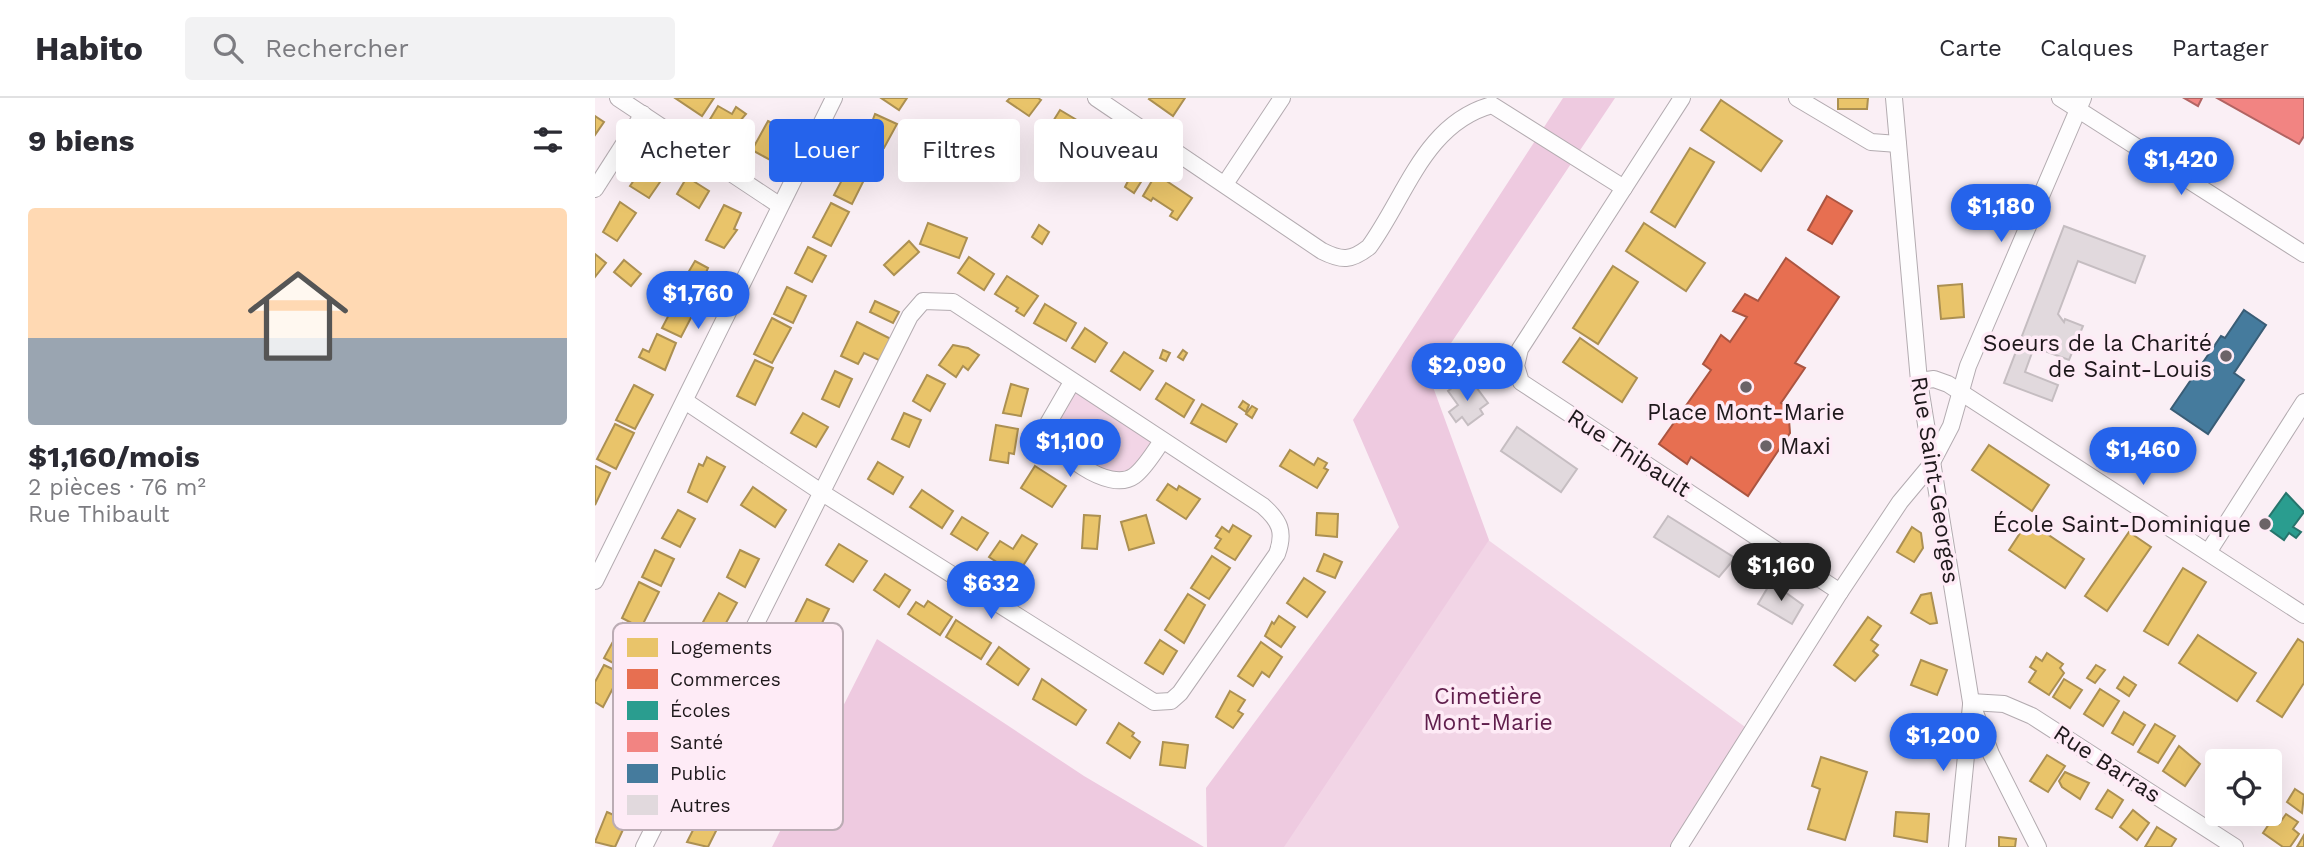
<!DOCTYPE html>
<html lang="fr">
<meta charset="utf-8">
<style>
:root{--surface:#fff;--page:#f2f2f3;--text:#2b2b33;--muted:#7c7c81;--line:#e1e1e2;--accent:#2563eb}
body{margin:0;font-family:"Work Sans",sans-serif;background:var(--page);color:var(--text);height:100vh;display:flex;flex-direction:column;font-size:26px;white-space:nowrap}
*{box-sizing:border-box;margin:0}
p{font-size:23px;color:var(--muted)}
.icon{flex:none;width:38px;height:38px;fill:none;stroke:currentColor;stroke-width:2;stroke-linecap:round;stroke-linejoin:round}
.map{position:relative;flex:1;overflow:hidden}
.details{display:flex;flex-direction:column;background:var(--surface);width:595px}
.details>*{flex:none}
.banner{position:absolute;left:21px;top:21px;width:665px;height:63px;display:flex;gap:14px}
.tools{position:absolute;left:1610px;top:651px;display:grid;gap:14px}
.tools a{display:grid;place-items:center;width:77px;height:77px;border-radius:7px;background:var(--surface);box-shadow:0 7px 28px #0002;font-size:35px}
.price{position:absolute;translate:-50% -60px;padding:0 16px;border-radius:24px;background:var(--accent);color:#fff;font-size:23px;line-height:46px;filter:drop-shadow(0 2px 4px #0008)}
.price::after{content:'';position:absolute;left:50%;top:42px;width:21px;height:16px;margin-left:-10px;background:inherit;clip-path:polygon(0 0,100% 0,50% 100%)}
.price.on{background:#222;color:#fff}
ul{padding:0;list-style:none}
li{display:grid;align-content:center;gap:14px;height:371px;padding:0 28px}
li+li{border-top:2px solid var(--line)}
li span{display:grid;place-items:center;height:217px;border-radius:7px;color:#555}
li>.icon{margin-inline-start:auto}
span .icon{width:126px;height:126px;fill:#fffc;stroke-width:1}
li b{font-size:30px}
h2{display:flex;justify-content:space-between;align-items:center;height:84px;padding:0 28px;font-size:30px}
.pill{padding:0 24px;border-radius:7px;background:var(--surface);box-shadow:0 7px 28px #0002;font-size:24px;line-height:63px}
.pill.on{background:var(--accent);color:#fff}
header{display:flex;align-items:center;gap:42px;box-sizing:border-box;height:98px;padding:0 35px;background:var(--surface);border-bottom:2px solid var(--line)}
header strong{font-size:33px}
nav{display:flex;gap:38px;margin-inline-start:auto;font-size:24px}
.search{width:490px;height:63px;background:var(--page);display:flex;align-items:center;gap:18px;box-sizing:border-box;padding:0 24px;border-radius:7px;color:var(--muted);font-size:26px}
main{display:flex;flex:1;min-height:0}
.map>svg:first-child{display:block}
</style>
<header>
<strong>Habito</strong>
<div class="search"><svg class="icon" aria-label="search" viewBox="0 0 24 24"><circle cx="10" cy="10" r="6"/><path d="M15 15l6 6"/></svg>Rechercher</div>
<nav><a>Carte</a><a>Calques</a><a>Partager</a></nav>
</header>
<main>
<section class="details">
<h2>9 biens<svg class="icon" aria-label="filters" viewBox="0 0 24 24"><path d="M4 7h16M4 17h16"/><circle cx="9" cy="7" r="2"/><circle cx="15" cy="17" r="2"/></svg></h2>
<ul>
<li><span style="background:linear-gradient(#ffd9b3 60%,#9aa5b1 0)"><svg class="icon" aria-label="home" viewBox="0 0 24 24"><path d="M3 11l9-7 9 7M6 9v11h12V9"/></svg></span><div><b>$1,160/mois</b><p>2 pièces · 76 m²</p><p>Rue Thibault</p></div></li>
</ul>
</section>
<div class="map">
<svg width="1709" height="749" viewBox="0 0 1709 749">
<rect width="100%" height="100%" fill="#faeff5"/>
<g fill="#f2d5e6">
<path d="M477,284L567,343L525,383L454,341Z"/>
<path d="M863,420L1157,634L1084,749H614Z"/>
</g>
<g fill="#eecae0">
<path d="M968,0H1020L834,278L894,442L689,749H612L611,690L804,429L758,322Z"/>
<path d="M282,541L489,678L609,749H177Z"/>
</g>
<g fill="#e9c46a" stroke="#ac9052" stroke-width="2">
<path d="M80,0H119L107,18Z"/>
<path d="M286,0H312L304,12Z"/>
<path d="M415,0H443L446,2L434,18L412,3Z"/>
<path d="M590,0L578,18L554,1L555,0Z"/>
<path d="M1243,0H1273L1272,11H1243Z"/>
<path d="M1126,2L1187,43L1166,73L1106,32Z"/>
<path d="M123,8L137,16L141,9L151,16L134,36L114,23Z"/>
<path d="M465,12L490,27L488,31L496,36L485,54L452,33Z"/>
<path d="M280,16L302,26L289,50L271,40Z"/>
<path d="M0,18L9,24L0,37Z"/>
<path d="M173,23L193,34L177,63L157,52Z"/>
<path d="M519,49L554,71L539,95L530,89L533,83L514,71L511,75L505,71Z"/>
<path d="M1095,50L1119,64L1080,129L1056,114Z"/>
<path d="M57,56L76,68L54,100L35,88Z"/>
<path d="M257,63L274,72L257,106L239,97Z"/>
<path d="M561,76L597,100L582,122L575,118L578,113L558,100L556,103L548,98Z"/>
<path d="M92,79L114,93L104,110L82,96Z"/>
<path d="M25,104L41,115L22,143L8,134Z"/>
<path d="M236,105L254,114L236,148L218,139Z"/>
<path d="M129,107L146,115L139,131L142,132L129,150L111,142Z"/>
<path d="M333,125L372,140L364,160L325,146Z"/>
<path d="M1049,125L1110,165L1091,193L1031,153Z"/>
<path d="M444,127L454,134L447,146L437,139Z"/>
<path d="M314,143L324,154L299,177L289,167Z"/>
<path d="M213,149L231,158L217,184L200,175Z"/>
<path d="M0,156L11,165L0,179Z"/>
<path d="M374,159L399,176L389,192L363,175Z"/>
<path d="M29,162L46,176L36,188L19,174Z"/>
<path d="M100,163L113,170L101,198L84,190Z"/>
<path d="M1018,168L1043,184L1003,246L978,230Z"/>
<path d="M412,178L443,198L429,218L421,213L423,210L400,196Z"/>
<path d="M1367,186L1369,219L1346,221L1343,188Z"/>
<path d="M192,189L211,198L198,225L179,216Z"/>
<path d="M280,203L304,214L298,225L275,214Z"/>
<path d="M80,205L99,214L86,239L67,230Z"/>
<path d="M450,206L481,225L471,243L439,225Z"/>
<path d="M177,220L196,230L177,265L159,256Z"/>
<path d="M262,224L296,241L286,263L269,255L263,266L246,258Z"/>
<path d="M490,230L512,245L500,264L477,250Z"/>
<path d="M62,236L81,245L70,272L44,259L48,251L54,254Z"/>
<path d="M985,240L1042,280L1027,304L968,264Z"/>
<path d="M358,247L373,250L384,257L373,272L368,268L361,279L344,267Z"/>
<path d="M568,252L575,255L571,263L565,260Z"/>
<path d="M588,252L592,255L588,262L583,259Z"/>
<path d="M529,254L558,273L545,292L516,273Z"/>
<path d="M160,262L178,270L160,307L142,298Z"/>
<path d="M240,273L257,281L244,309L227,301Z"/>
<path d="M332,277L350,286L335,313L318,303Z"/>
<path d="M571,285L599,302L589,319L561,301Z"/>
<path d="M416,286L433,291L426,318L408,315Z"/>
<path d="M39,287L58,297L40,331L21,322Z"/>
<path d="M648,303L654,307L651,314L644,309Z"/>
<path d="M607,306L642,326L631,344L596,325Z"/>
<path d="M657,308L662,311L657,320L651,316Z"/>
<path d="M208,315L233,329L221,349L196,335Z"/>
<path d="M309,315L326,322L314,349L297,341Z"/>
<path d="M20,326L39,335L21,371L2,361Z"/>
<path d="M401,327L423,331L419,356L414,355L413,365L395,362Z"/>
<path d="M1394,347L1454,387L1437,413L1377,372Z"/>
<path d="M695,352L719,367L723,360L732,365L729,370L733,372L722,390L685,368Z"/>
<path d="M112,359L130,369L112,404L93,394L104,366L108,368Z"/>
<path d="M283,364L308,379L298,396L273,381Z"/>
<path d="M0,368L15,375L0,407Z"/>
<path d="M440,368L471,388L457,409L426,390Z"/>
<path d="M573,386L582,392L584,388L605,401L591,421L562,402Z"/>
<path d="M158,389L191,412L180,429L146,407Z"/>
<path d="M327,392L358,413L347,430L315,409Z"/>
<path d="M83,412L100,421L85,449L67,440Z"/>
<path d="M722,415L743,416L742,439L721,437Z"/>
<path d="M489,417L505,418L502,451L487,450Z"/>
<path d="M551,417L559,445L534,452L526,424Z"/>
<path d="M367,419L393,435L382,452L356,436Z"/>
<path d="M1433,423L1489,461L1470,490L1414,452Z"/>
<path d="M638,427L656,438L640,462L620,450L626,441L621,438L627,429L634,434Z"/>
<path d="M1317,429L1326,435L1328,450L1319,464L1302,454Z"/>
<path d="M1534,434L1556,449L1512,513L1490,498Z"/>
<path d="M427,437L442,446L422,477L394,459L405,443L418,451Z"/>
<path d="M244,446L272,463L258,484L231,467Z"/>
<path d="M60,452L79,461L66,488L47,479Z"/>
<path d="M145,452L164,461L150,489L132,479Z"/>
<path d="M729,456L747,464L740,480L722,473Z"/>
<path d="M617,458L635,470L614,501L596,490Z"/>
<path d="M1588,470L1611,484L1573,547L1549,533Z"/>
<path d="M290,476L315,492L304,509L279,492Z"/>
<path d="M709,480L730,494L712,519L692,505Z"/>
<path d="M44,484L64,494L46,530L27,520Z"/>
<path d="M124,495L142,505L126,534L108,524Z"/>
<path d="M1336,495L1342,525L1335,526L1316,515L1326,497Z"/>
<path d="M593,496L610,507L589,545L570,532Z"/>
<path d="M212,501L234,511L221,537L199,527Z"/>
<path d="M333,503L357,519L345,537L313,516L321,504L329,509Z"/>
<path d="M684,518L700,529L686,549L670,538L677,524L679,526Z"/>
<path d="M1273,519L1286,528L1276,542L1283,547L1278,553L1283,557L1260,583L1239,567Z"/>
<path d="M361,522L396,545L386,561L351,539Z"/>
<path d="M28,525L48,536L42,548L48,551L43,562L36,558L29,571L9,560Z"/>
<path d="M1603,537L1661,575L1642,603L1584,565Z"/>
<path d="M1703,541L1709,545V585L1687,619L1662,603Z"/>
<path d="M565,542L582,553L568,576L550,565Z"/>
<path d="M666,544L687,559L674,579L667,574L658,588L643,578Z"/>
<path d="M404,549L434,571L423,587L392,566Z"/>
<path d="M1452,555L1468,566L1465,570L1469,575L1454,597L1434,584L1441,573L1435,569L1441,559L1447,563Z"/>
<path d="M1326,562L1352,572L1342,597L1316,587Z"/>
<path d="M9,567L26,575L8,609L0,604V584Z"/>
<path d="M1501,567L1510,572L1500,585L1492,580Z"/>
<path d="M1529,579L1541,587L1534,598L1522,590Z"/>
<path d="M447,581L491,612L481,627L438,601Z"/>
<path d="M1469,581L1487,592L1475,610L1458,599Z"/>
<path d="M1505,591L1524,603L1508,628L1489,616Z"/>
<path d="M635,593L650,602L643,613L648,616L638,630L621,619Z"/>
<path d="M1529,614L1550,627L1538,647L1517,635Z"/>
<path d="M524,625L539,635L537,638L545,644L535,660L512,645Z"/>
<path d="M1560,626L1580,638L1563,665L1543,654Z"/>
<path d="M568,644L593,647L590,670L565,667Z"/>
<path d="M1584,648L1605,666L1590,688L1568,673Z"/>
<path d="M1452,657L1470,668L1453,694L1435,683Z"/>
<path d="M1226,659L1272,674L1250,742L1213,731L1225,691L1217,688Z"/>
<path d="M1619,671L1622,673V697L1613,692L1617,684L1612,681Z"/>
<path d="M1470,674L1494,685L1485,701L1467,689L1464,683Z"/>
<path d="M1700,691L1709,697L1707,715L1692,704Z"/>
<path d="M1513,692L1528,702L1517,720L1501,711Z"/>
<path d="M1538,712L1554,725L1542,742L1525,729Z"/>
<path d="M12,714L32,723L20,749L0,744Z"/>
<path d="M1301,714L1334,716L1332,744L1299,738Z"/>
<path d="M106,716L125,725L113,749L92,744Z"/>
<path d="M1691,716L1703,724L1698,731L1704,736L1695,749H1688L1668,735L1676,723L1684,726Z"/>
<path d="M1562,729L1581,741L1576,749H1550Z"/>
<path d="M1709,737V749H1702Z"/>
<path d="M1404,739L1421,741L1420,749H1404Z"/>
</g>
<g fill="#e76f51" stroke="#ab5541" stroke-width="2">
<path d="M1232,98L1257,113L1237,146L1213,132Z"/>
<path d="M1191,160L1244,199L1200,265L1210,270L1186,305L1193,309L1195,335L1153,398L1096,359L1092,366L1064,346L1116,272L1108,266L1126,237L1135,244L1152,219L1138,213L1150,196L1163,203Z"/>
</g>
<path fill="#2a9d8f" stroke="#26756c" stroke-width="2" d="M1691,395L1709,414L1698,429L1706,434L1701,440L1694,435L1689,442L1668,427Z"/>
<g fill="#f28482" stroke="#b26463" stroke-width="2">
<path d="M1589,0H1607L1603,8Z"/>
<path d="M1622,0H1709V38L1704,46Z"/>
</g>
<path fill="#457b9d" stroke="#395d76" stroke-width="2" d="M1649,212L1671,227L1639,275L1649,282L1613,336L1576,311L1626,238L1630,240Z"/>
<g fill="#e1d9dd" stroke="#c5bdc1" stroke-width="2">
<path d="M1469,128L1550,158L1540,185L1483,163L1463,216L1469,224L1470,221L1488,228L1474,262L1439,249L1430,274L1463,287L1457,303L1409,285Z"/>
<path d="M869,281L877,292L881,289L893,305L885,311L888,316L873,327L867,319L861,324L854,314L863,307L853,293Z"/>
<path d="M922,329L982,371L966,394L906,353Z"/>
<path d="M1073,418L1140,460L1124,479L1059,439Z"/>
<path d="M1176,484L1208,507L1197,526L1163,506Z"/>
</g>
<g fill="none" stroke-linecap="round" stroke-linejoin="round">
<defs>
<g id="minor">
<path d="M23,0L184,107"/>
<path d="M501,0L727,153C747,163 756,163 774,149C811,98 830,25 897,7L1029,90"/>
<path d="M1087,0L925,251L921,268L926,284L1245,494"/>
<path d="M1202,0L1276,44L1303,46"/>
<path d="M1299,0L1324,283L1376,604L1396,656L1443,749"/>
<path d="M1465,0L1709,156"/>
<path d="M630,86L687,0"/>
<path d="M0,91L48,16"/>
<path d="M1324,283L1339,281L1353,286L1709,517"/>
<path d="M477,284L451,329C458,353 514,396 539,378C550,370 559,354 567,343"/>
<path d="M1614,453L1709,304"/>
<path d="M0,483L239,0"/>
<path d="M1376,604L1409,606L1437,618L1640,749"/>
<path d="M49,749L315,218L328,203L358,204L668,408C685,423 690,434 682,456L585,595L576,603L559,604L229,396L90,303"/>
<path d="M1084,749L1245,494L1305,404L1335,368L1356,328L1373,268L1488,0"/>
<path d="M1362,749L1376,607"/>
</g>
</defs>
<use href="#minor" stroke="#b3abb0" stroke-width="18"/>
<use href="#minor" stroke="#fefdfe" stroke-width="16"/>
</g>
<g fill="#6b6367" stroke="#feebf6" stroke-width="2.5">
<circle cx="1631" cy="258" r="7"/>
<circle cx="1151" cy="289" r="7"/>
<circle cx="1171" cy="348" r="7"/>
<circle cx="1670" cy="426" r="7"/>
</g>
<g text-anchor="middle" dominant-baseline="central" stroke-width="7" stroke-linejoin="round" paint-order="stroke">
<g font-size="23" fill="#1e181b" stroke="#feebf6" text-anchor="end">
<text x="1617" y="245">Soeurs de la Charité<tspan x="1617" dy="26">de Saint-Louis</tspan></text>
<text x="1151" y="314" text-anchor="middle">Place Mont-Marie</text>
<text x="1185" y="348" text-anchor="start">Maxi</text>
<text x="1656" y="426">École Saint-Dominique</text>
</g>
<g font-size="23" fill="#1e181b" stroke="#feebf6">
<text transform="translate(1034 355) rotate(33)">Rue Thibault</text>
<text transform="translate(1340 382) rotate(81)">Rue Saint-Georges</text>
<text transform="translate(1512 666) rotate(33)">Rue Barras</text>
</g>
<g font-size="23" fill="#601e4c" stroke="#feebf6">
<text x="893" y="598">Cimetière<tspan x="893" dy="26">Mont-Marie</tspan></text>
</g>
</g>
<rect x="18" y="525" width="230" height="207" rx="10" fill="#feebf6" stroke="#bbacb4" stroke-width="2"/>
<rect x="32" y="540" width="31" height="19" fill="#e9c46a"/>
<rect x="32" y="571" width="31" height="20" fill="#e76f51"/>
<rect x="32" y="603" width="31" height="19" fill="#2a9d8f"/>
<rect x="32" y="634" width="31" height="20" fill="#f28482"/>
<rect x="32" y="666" width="31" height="19" fill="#457b9d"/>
<rect x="32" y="697" width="31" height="20" fill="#e1d9dd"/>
<g font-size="19" fill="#1e181b">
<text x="75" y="556">Logements</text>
<text x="75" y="588">Commerces</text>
<text x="75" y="619">Écoles</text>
<text x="75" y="651">Santé</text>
<text x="75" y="682">Public</text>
<text x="75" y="714">Autres</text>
</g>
</svg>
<div class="tools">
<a><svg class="icon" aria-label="locate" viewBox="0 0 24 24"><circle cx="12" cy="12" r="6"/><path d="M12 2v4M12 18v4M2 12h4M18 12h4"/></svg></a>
</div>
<b class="price" style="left:1586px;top:99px">$1,420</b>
<b class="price" style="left:1406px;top:146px">$1,180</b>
<b class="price" style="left:103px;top:233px">$1,760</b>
<b class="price" style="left:872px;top:305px">$2,090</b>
<b class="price" style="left:475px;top:381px">$1,100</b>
<b class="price" style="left:1548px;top:389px">$1,460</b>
<b class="price on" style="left:1186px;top:505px">$1,160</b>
<b class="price" style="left:396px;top:523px">$632</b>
<b class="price" style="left:1348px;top:675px">$1,200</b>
<div class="banner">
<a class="pill">Acheter</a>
<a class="pill on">Louer</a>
<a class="pill">Filtres</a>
<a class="pill">Nouveau</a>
</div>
</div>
</main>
